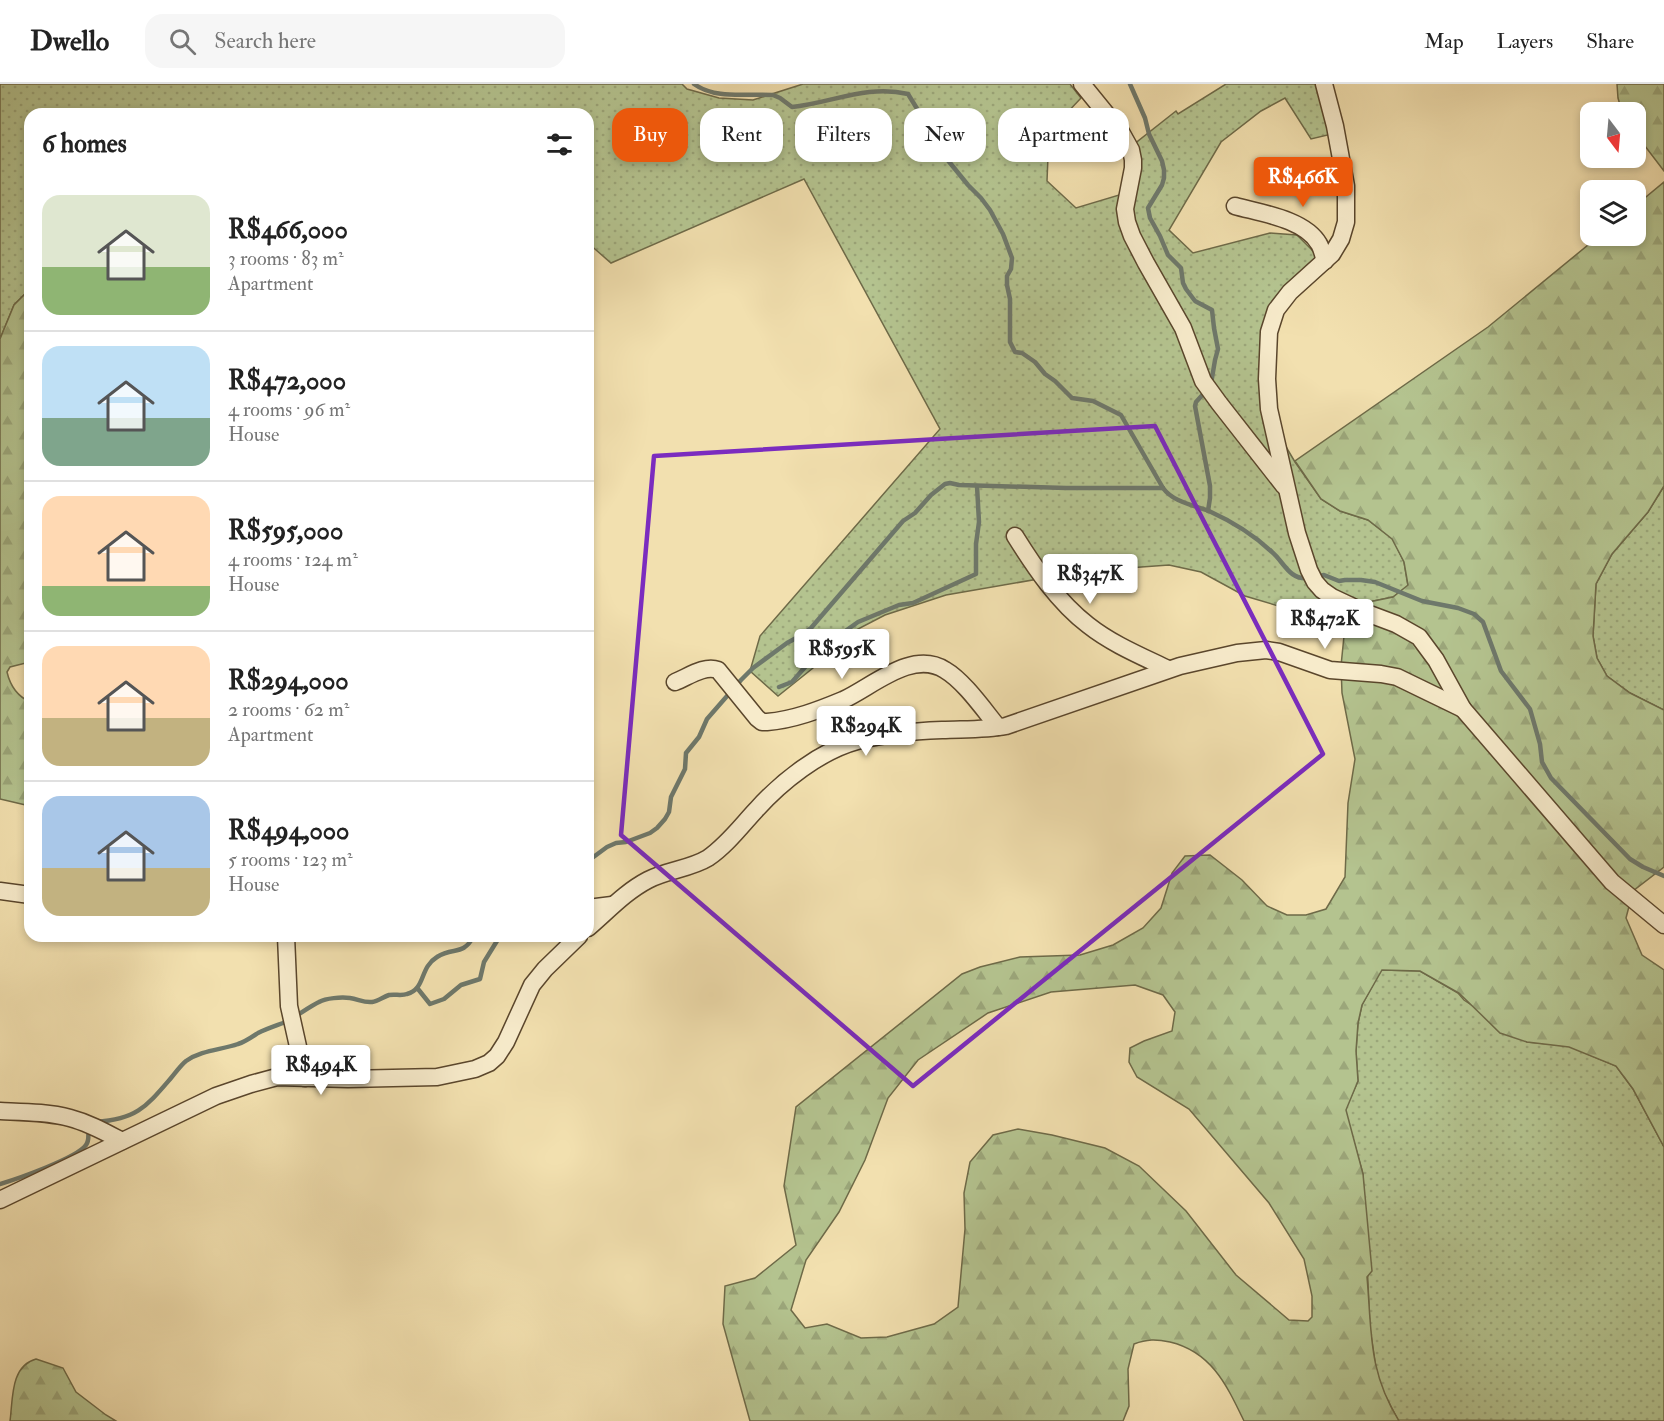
<!DOCTYPE html>
<meta charset="utf-8">
<style>
:root{--surface:#fff;--page:#f6f6f6;--text:#222;--muted:#767676;--line:#e0e0e0;--accent:#ea580c}
body{margin:0;font-family:"IM FELL Double Pica",serif;background:var(--page);color:var(--text);height:100vh;display:flex;flex-direction:column;font-size:22px;white-space:nowrap}
*{box-sizing:border-box;margin:0}
p{font-size:20px;color:var(--muted)}
.icon{flex:none;width:33px;height:33px;fill:none;stroke:currentColor;stroke-width:2;stroke-linecap:round;stroke-linejoin:round}
.map{position:relative;flex:1;overflow:hidden}
.sheet{position:absolute;left:24px;top:24px;width:570px;height:834px;display:flex;flex-direction:column;background:var(--surface);border-radius:18px;box-shadow:0 3px 9px #0003}
.sheet>*{flex:none}
.guide{position:absolute;left:612px;top:24px;width:570px;height:54px;display:flex;gap:12px}
.needle{width:39px;rotate:164deg}
.buttons{position:absolute;left:1580px;top:18px;display:grid;gap:12px}
.buttons a{display:grid;place-items:center;width:66px;height:66px;border-radius:12px;background:var(--surface);box-shadow:0 3px 9px #0003;font-size:30px}
.price{position:absolute;translate:-50% -51px;padding:0 14px;border-radius:6px;background:#fff;color:#222;font-size:20px;line-height:39px;filter:drop-shadow(0 2px 3px #0008)}
.price::after{content:'';position:absolute;left:50%;top:36px;width:18px;height:14px;margin-left:-9px;background:inherit;clip-path:polygon(0 0,100% 0,50% 100%)}
.price.current{background:var(--accent);color:#fff}
ul{padding:0;list-style:none}
li{display:flex;align-items:center;gap:18px;height:150px;padding:0 18px}
li+li{border-top:2px solid var(--line)}
li span{display:grid;place-items:center;flex:none;width:168px;height:120px;border-radius:18px;color:#555}
li>.icon{margin-inline-start:auto}
span .icon{width:72px;height:72px;fill:#fffc;stroke-width:1}
li b{font-size:26px}
h2{display:flex;justify-content:space-between;align-items:center;height:72px;padding:0 18px;font-size:26px}
.tag{padding:0 21px;border-radius:18px;background:var(--surface);box-shadow:0 3px 9px #0003;font-size:21px;line-height:54px}
.tag.current{background:var(--accent);color:#fff}
header{display:flex;align-items:center;gap:36px;box-sizing:border-box;height:84px;padding:0 30px;background:var(--surface);border-bottom:2px solid var(--line)}
header strong{font-size:28px}
nav{display:flex;gap:33px;margin-inline-start:auto;font-size:21px}
.search{width:420px;height:54px;background:var(--page);display:flex;align-items:center;gap:15px;box-sizing:border-box;padding:0 21px;border-radius:18px;color:var(--muted);font-size:22px}
.map>svg:first-child{display:block}
</style>
<header>
<strong>Dwello</strong>
<div class="search"><svg class="icon" aria-label="search" viewBox="0 0 24 24"><circle cx="10" cy="10" r="6"/><path d="M15 15l6 6"/></svg>Search here</div>
<nav><a>Map</a><a>Layers</a><a>Share</a></nav>
</header>
<div class="map">
<svg width="1664" height="1337" viewBox="0 0 1664 1337">
<defs>
<pattern id="grass-dots" width="8" height="8" patternUnits="userSpaceOnUse" patternTransform="scale(1.5)"><rect width="8" height="8" fill="#b4c38f"/><path d="M2 2h.1M6 6h.1" fill="none" stroke="#9ba67a" stroke-width="1.8" stroke-linecap="round"/></pattern>
<pattern id="forest-firs" width="22" height="20" patternUnits="userSpaceOnUse" patternTransform="scale(1.5)"><rect width="22" height="20" fill="#b4c38f"/><path d="M5 1l3.5 6h-7zM16 11l3.5 6h-7z" fill="#9ba67a"/></pattern>
</defs>
<rect width="100%" height="100%" fill="#f2e0af"/>
<filter id="stains"><feTurbulence type="fractalNoise" baseFrequency=".00333" numOctaves="4"/><feColorMatrix values="0 0 0 0 .2 0 0 0 0 .09 0 0 0 0 .02 0 0 0 .5 -.17"/></filter>
<radialGradient id="worn" r=".72"><stop offset=".6" stop-color="#630" stop-opacity="0"/><stop offset="1" stop-color="#630" stop-opacity=".3"/></radialGradient>
<g fill="url(#grass-dots)" stroke="#6e6a48" stroke-width="1.5">
<path d="M0,0H682L687,5L719,14L753,16L803,0H1070L1081,14L1049,48L1047,97L1076,124L1126,109L1133,61L1176,27L1178,30L1226,0H1323L1336,49L1311,55L1285,14L1261,27L1221,58L1169,146L1193,169L1270,149L1297,151L1317,171L1319,184L1290,197L1273,233L1276,346L1295,378L1321,415L1340,427L1368,436L1393,455L1404,478L1408,502L1393,513L1364,519L1342,541L1245,512L1201,488L1169,481L1114,485L1050,493L946,511L885,531L829,560L813,584L778,612L750,587L760,552L940,345L804,95L611,179L588,159V30H30V205L14,221L0,255Z"/>
<path d="M1664,402V626L1630,609L1607,592L1597,574L1593,552L1596,500L1612,470L1648,428Z"/>
<path d="M1381,886L1420,887L1458,909L1464,916L1527,958L1569,962L1616,982L1633,1005L1664,1063V1337L1398,1336L1381,1303L1376,1284L1370,1244L1363,1090L1345,1026L1358,997L1356,967L1358,939L1362,921Z"/>
</g>
<g fill="url(#forest-firs)" stroke="#6e6a48" stroke-width="1.5" fill-rule="evenodd">
<path d="M1617,0H1664V87L1635,49V28H1622L1618,14Z"/>
<path d="M1664,98V402L1648,428L1612,470L1596,500L1593,552L1597,574L1607,592L1630,609L1664,626V783L1633,807L1626,834L1642,871L1664,886V1063L1633,1005L1616,982L1569,963L1527,958L1500,949L1459,909L1420,887L1382,886L1362,921L1358,939L1356,967L1358,997L1346,1026L1363,1090L1372,1187L1367,1193C1372,1249 1368,1287 1399,1337H1244C1227,1302 1212,1268 1170,1258C1156,1255 1147,1255 1134,1260L1128,1285L1129,1322L1123,1337H750L723,1240L725,1202L755,1194L796,1161L784,1102L796,1023L962,890L980,883L1020,873L1080,871L1113,861L1143,844L1161,824L1172,789L1185,772L1210,771L1242,796L1267,822L1287,831H1306L1326,825L1345,793L1348,719L1355,675L1342,609L1341,582L1345,542L1342,541L1364,519L1393,513L1408,501L1404,478L1392,455L1368,436L1340,427L1321,415L1295,377L1488,243L1599,152H1635V122ZM1135,901L1163,911L1175,928L1172,947L1144,957L1130,964L1129,978L1137,993L1189,1025L1269,1119L1304,1175L1312,1212V1233L1308,1237L1289,1236L1236,1191L1186,1127L1139,1082L1105,1064L1052,1051L1018,1045L993,1051L970,1078L964,1109L965,1145L958,1223L934,1240L887,1253L861,1254L827,1240L805,1244L791,1226L806,1176L839,1128L865,1076L888,1014L918,976L988,929L1051,908Z"/>
<path d="M30,205V578L10,583L7,588C10,601 17,612 30,618V722L0,715V255L14,221Z"/>
<path d="M36,1275L63,1284L76,1308L106,1331L116,1337H10C13,1316 10,1282 36,1275Z"/>
</g>
<g fill="none" stroke-linecap="round" stroke-linejoin="round">
<g stroke="#6e786b" stroke-width="4.5">
<path d="M694,0C716,16 747,9 773,11L780,14L792,23C831,19 868,0 908,10L924,36L929,58L946,74L968,101L981,114L990,126L1003,150L1012,174L1011,185L1007,192V201L1010,215V258L1015,268L1022,269L1035,278L1045,290L1055,297L1072,314L1093,317L1121,331L1163,404C1173,418 1193,421 1209,427C1231,437 1254,451 1272,468C1284,478 1289,496 1308,494"/>
<path d="M1130,0L1145,34L1149,50L1162,77L1164,86V94L1162,101L1148,124L1150,134L1160,152L1168,171L1181,184L1183,199L1186,205L1195,217L1212,226L1214,244L1218,265L1215,276L1211,300"/>
<path d="M1206,307L1196,318L1195,322L1210,402V414L1208,427"/>
<path d="M1316,493L1324,491L1339,497L1345,496H1361L1375,498L1422,517L1458,524L1474,530L1483,538L1501,587L1530,625L1540,660L1542,678L1551,694L1630,775L1643,783L1664,792"/>
<path d="M779,603L792,598L813,574L830,558L858,538L899,521L913,519L976,490V460L979,438L977,402"/>
<path d="M588,777L607,763L616,759L626,758L650,749L657,744L665,735L669,728L671,713L685,685L686,669L699,653L707,635L741,596L753,584L787,559L798,553L811,544L903,437L915,429L931,411L945,400L950,399L959,401L1066,404H1163"/>
<path d="M418,905L430,920L444,915L461,901L480,895L484,878L500,852"/>
<path d="M96,1038C137,1035 146,1023 171,994C176,988 181,981 186,977C202,966 221,966 238,960C245,958 252,953 258,949C266,945 275,942 283,939C296,933 307,924 319,918C326,914 341,913 350,914C358,915 364,919 372,918C378,917 383,913 389,911C395,910 402,912 407,910C426,905 419,884 437,873C454,862 462,873 474,852"/>
<path d="M0,1100C17,1095 77,1074 86,1061C90,1056 88,1049 88,1043"/>
</g>
<defs>
<g id="street">
<path d="M1082,0L1121,48L1131,66L1133,76V84L1125,125L1127,138L1132,152L1146,179L1183,244L1203,297L1219,319L1284,402"/>
<path d="M1324,0L1335,42L1346,102V138L1341,155L1332,170L1290,208L1276,226L1269,248L1267,295L1269,325L1297,449L1309,486L1315,498L1322,506L1332,513L1364,528L1396,540L1419,553L1436,576L1463,625L1612,798L1664,841"/>
<path d="M1235,122C1260,129 1305,135 1319,160C1322,165 1323,171 1325,177"/>
<path d="M1015,452C1035,484 1058,518 1088,541C1112,560 1141,572 1168,585"/>
<path d="M675,598C688,593 704,581 718,586L757,634L762,638H767C793,636 819,626 843,616C872,603 912,565 945,586C964,597 984,626 998,643"/>
<path d="M0,807L30,811"/>
<path d="M588,824L612,821"/>
<path d="M588,844C608,827 625,808 648,796C667,786 690,785 708,774C727,761 741,742 756,726C781,698 820,667 857,657C884,650 914,647 942,646C964,645 985,646 1006,642L1180,582L1237,569L1266,566L1279,568L1330,586L1381,590L1397,593L1463,625"/>
<path d="M286,852L289,922L305,994"/>
<path d="M0,1027C23,1028 48,1028 70,1034C89,1039 105,1048 122,1057"/>
<path d="M0,1116L216,1012L251,1000L277,993L348,995L437,993L475,985L489,979L497,972L506,958L532,901L545,885L579,852"/>
</g>
</defs>
<use href="#street" stroke="#5a462c" stroke-width="19"/>
<use href="#street" stroke="#f7ebcb" stroke-width="16"/>
</g>
<path fill="none" stroke="#7b2cbf" stroke-width="4.5" stroke-linejoin="round" d="M1155,342L1323,670L913,1002L621,751L654,372Z"/>
<rect width="100%" height="100%" filter="url(#stains)"/>
<rect width="100%" height="100%" fill="url(#worn)"/>
</svg>
<div class="buttons">
<a><svg class="needle" viewBox="-14 -14 28 28"><path d="M0-13l5 13h-10z" fill="#e53935"/><path d="M0 13l5-13h-10z" fill="#767676"/></svg></a>
<a><svg class="icon" aria-label="layers" viewBox="0 0 24 24"><path d="M12 4l9 5-9 5-9-5zM3 14l9 5 9-5"/></svg></a>
</div>
<b class="price current" style="left:1303px;top:124px">R$466K</b>
<b class="price" style="left:1090px;top:521px">R$347K</b>
<b class="price" style="left:1325px;top:566px">R$472K</b>
<b class="price" style="left:842px;top:596px">R$595K</b>
<b class="price" style="left:866px;top:673px">R$294K</b>
<b class="price" style="left:321px;top:1012px">R$494K</b>
<div class="guide">
<a class="tag current">Buy</a>
<a class="tag">Rent</a>
<a class="tag">Filters</a>
<a class="tag">New</a>
<a class="tag">Apartment</a>
</div>
<section class="sheet">
<h2>6 homes<svg class="icon" aria-label="filters" viewBox="0 0 24 24"><path d="M4 7h16M4 17h16"/><circle cx="9" cy="7" r="2"/><circle cx="15" cy="17" r="2"/></svg></h2>
<ul>
<li><span style="background:linear-gradient(#dfe7d0 60%,#8fb573 0)"><svg class="icon" aria-label="home" viewBox="0 0 24 24"><path d="M3 11l9-7 9 7M6 9v11h12V9"/></svg></span><div><b>R$466,000</b><p>3 rooms · 83 m²</p><p>Apartment</p></div></li>
<li><span style="background:linear-gradient(#bfe0f5 60%,#7fa58c 0)"><svg class="icon" aria-label="home" viewBox="0 0 24 24"><path d="M3 11l9-7 9 7M6 9v11h12V9"/></svg></span><div><b>R$472,000</b><p>4 rooms · 96 m²</p><p>House</p></div></li>
<li><span style="background:linear-gradient(#ffd9b3 75%,#8fb573 0)"><svg class="icon" aria-label="home" viewBox="0 0 24 24"><path d="M3 11l9-7 9 7M6 9v11h12V9"/></svg></span><div><b>R$595,000</b><p>4 rooms · 124 m²</p><p>House</p></div></li>
<li><span style="background:linear-gradient(#ffd9b3 60%,#c2b280 0)"><svg class="icon" aria-label="home" viewBox="0 0 24 24"><path d="M3 11l9-7 9 7M6 9v11h12V9"/></svg></span><div><b>R$294,000</b><p>2 rooms · 62 m²</p><p>Apartment</p></div></li>
<li><span style="background:linear-gradient(#a9c7e8 60%,#c2b280 0)"><svg class="icon" aria-label="home" viewBox="0 0 24 24"><path d="M3 11l9-7 9 7M6 9v11h12V9"/></svg></span><div><b>R$494,000</b><p>5 rooms · 123 m²</p><p>House</p></div></li>
</ul>
</section>
</div>
